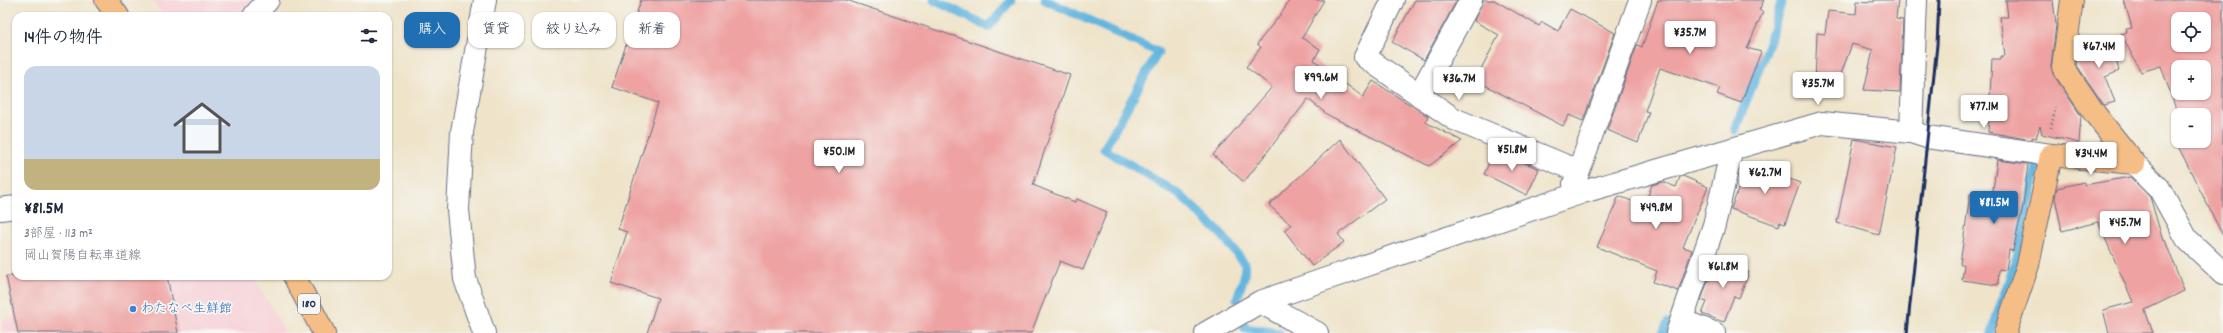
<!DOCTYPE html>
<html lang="ja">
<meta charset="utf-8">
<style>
:root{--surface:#fff;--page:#f6f6f7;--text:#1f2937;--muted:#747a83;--accent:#1f6fb2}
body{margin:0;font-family:Dekko,"Klee One",sans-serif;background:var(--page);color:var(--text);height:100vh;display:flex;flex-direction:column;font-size:15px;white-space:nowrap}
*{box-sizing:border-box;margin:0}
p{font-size:13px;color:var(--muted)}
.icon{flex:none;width:22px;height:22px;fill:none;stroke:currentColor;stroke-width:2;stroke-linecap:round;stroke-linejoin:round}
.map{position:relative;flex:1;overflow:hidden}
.drawer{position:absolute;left:12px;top:12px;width:380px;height:268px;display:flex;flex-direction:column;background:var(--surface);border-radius:12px;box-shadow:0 1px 3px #0004}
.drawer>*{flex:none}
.guide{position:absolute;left:404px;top:12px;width:380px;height:36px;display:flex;gap:8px}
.controls{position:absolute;left:2171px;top:12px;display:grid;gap:8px}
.controls a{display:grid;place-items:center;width:40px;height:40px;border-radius:8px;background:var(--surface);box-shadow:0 1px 3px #0004;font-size:20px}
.price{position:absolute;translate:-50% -34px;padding:0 9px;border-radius:4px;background:#fff;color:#222;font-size:13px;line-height:26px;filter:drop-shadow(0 1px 2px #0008)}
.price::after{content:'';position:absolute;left:50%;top:24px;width:12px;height:9px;margin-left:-6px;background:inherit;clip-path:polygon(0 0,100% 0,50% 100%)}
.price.active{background:var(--accent);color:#fff}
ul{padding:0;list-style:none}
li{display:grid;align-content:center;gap:8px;height:212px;padding:0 12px}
li span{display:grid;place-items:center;height:124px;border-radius:12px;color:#555}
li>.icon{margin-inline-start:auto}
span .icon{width:72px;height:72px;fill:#fffc;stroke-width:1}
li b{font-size:17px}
h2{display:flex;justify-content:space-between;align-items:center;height:48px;padding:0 12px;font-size:17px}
.pill{padding:0 14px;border-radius:12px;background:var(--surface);box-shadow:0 1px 3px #0004;font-size:14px;line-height:36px}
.pill.active{background:var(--accent);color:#fff}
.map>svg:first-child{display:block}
</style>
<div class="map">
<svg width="2223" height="333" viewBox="0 0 2223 333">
<rect width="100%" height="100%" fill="#f6f6f2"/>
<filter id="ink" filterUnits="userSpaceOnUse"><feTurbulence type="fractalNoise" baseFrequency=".025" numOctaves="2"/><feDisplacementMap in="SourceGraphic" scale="8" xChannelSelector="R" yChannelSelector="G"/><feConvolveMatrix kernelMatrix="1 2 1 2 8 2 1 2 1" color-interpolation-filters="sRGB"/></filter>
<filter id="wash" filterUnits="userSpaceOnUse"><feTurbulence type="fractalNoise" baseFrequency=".012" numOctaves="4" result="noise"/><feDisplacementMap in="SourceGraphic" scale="16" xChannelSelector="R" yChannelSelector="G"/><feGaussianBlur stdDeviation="0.9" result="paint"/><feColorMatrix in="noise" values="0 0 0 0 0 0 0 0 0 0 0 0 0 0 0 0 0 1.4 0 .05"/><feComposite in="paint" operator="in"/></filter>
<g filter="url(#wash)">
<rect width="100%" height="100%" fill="#efe4ca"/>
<g fill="#f7cfd5">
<path d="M151,0H256L244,16H165Z"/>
<path d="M167,276H253L286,333H3L1,320L170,289Z"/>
</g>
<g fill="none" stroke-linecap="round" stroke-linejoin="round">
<g stroke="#64b5df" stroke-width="9">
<path d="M934,0L989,27L1011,0"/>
<path d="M1045,0L1158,52L1104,149L1180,195L1222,235L1245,264L1244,277L1237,299"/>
<path d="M1735,130L1770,40L1782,0"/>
<path d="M1243,323L1245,328L1279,333"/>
<path d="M1663,333L1668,323"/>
<path d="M1991,333L2017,257L2037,166"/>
</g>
</g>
<g id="blocks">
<g fill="#eea3a2" fill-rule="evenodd">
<path d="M641,0H846L1070,75L1033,185L1075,202L1077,199L1107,212L1083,270L1060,261L1031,333H647L658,298L611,283L627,232L618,229L658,103L612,87Z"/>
<path d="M1289,0H1324L1302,38L1320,49L1314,60L1363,97L1373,81L1428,116L1425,122L1462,141L1429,166L1328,115L1308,99L1244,182L1213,155L1272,87L1246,67L1261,47L1257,44L1283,11Z"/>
<path d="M1415,0H1457L1424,60L1392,42Z"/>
<path d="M1483,0H1494L1539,26L1542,22L1558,31L1570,9L1615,33L1583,121L1569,115L1563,126L1475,80L1499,35L1474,21Z"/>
<path d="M1658,0H1764L1759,10L1763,12L1747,48L1761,52L1741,103L1717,94L1720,88L1660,68L1645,111L1649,112L1638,143L1607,130L1637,45L1642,47Z"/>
<path d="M1874,0H1898L1896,19L1903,20L1900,92L1864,90L1873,50L1852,44L1838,82L1815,81L1817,33L1825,34L1828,11L1856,14L1857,1L1874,2Z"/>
<path d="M2006,0H2053L2056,25L2051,66L2053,74L2081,116L2079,143L2042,134L2040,126L2036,138L2032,137V140L1988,132L1992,59H2001V56H2005L2000,17H2008Z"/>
<path d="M2124,0H2223V236L2171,132L2178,129V141H2204V115H2178L2161,66L2141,72L2121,34L2127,32L2126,29L2132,28ZM2178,19H2204V45H2178ZM2178,67H2204V93H2178Z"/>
<path d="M2111,41L2119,71L2105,77L2115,102L2104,105L2076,64L2078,51Z"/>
<path d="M1340,139L1385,199L1338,234L1344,242L1312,266L1284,230L1291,225L1269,205Z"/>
<path d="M1854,139L1897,147L1879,235L1837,223Z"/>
<path d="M1495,150L1539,169L1527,195L1484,174Z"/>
<path d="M1997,160L2028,164L2023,206L2013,251L2009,250L2006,270L1999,269L1998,285L1962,280L1964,264H1960L1970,194L1992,197Z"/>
<path d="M1748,163L1800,183L1785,224L1780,222L1779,226L1731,209Z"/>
<path d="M1683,176L1708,187L1683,247L1692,250L1678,291L1653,282L1657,271L1597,247L1619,196L1644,206L1652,185L1663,182L1676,187L1680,177Z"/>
<path d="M2130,177L2150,197L2163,241L2165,240L2184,291L2145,310L2153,333H2109L2103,310L2133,302L2098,222L2062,231L2055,198L2057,188L2084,182V185Z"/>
<path d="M1716,259L1749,272L1739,298L1734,296L1724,322L1702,314L1707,302L1701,300Z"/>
<path d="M6,276H167L178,333H18Z"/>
</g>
</g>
</g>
<g filter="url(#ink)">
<use href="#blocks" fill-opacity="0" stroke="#656e84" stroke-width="1"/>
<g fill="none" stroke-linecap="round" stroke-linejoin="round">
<defs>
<g id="minor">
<path d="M1393,0L1365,57L1454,119L1578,171"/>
<path d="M254,16L268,0"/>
<path d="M1419,95L1471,0"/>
<path d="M1911,132L1916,0"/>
<path d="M2134,163L2159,188L2187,239L2223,273"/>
<path d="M1574,184L1640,0"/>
<path d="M0,209L16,207"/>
<path d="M1260,302L1317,333"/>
<path d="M1683,321L1714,333"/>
<path d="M484,333L465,279L458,210L462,132L485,0"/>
<path d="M1206,333L1260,302L1323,280L1583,192L1822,123L1911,132L1927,137L2051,155"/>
<path d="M1677,333L1714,225L1732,149"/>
</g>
<g id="major">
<path d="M2072,0L2063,67L2095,114L2134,163"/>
<path d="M2005,333L2028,265L2051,155L2134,163"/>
</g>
<g id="highway">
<path d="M106,0L118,16"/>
<path d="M294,276L324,333"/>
</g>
</defs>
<use href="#minor" stroke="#656e84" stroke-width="24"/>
<use href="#major" stroke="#656e84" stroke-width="24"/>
<use href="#highway" stroke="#656e84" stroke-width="24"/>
<path stroke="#656e84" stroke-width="2.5" stroke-dasharray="1 3" stroke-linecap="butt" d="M2051,128L2056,105"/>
<use href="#minor" stroke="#fff" stroke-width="22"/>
<use href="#major" stroke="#f6be87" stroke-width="22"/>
<use href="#highway" stroke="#f6be87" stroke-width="22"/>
<path stroke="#1b2f5e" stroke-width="3" d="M1907,333L1937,45L1939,0"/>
</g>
</g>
<circle fill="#3f7fe0" stroke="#f6f6f2" stroke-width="1.5" cx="133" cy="309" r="4"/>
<g text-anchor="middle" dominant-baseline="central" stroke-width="3.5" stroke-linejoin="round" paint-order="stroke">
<rect fill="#f6f6f2" stroke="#5d6b8a" stroke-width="1" x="298" y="294" width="22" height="20" rx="3"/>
<g font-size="12" font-weight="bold" fill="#1b2f5e">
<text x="309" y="304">180</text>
</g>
<g font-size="13" fill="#366cbe" stroke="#f6f6f2" text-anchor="start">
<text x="141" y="309">わたなべ生鮮館</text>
</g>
</g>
</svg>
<div class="controls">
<a><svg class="icon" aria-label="locate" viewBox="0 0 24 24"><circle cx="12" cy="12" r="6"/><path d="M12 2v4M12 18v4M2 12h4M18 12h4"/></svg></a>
<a>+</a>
<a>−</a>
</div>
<b class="price" style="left:1690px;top:55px">¥35.7M</b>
<b class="price" style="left:2099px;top:69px">¥67.4M</b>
<b class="price" style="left:1321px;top:100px">¥99.6M</b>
<b class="price" style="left:1459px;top:101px">¥36.7M</b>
<b class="price" style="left:1818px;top:106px">¥35.7M</b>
<b class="price" style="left:1984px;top:129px">¥77.1M</b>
<b class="price" style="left:1512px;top:172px">¥51.8M</b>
<b class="price" style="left:839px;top:174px">¥50.1M</b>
<b class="price" style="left:2091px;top:176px">¥34.4M</b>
<b class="price" style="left:1765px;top:195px">¥62.7M</b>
<b class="price active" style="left:1994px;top:225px">¥81.5M</b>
<b class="price" style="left:1656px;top:230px">¥49.8M</b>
<b class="price" style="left:2125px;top:245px">¥45.7M</b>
<b class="price" style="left:1723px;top:289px">¥61.8M</b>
<div class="guide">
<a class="pill active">購入</a>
<a class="pill">賃貸</a>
<a class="pill">絞り込み</a>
<a class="pill">新着</a>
</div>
<section class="drawer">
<h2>14件の物件<svg class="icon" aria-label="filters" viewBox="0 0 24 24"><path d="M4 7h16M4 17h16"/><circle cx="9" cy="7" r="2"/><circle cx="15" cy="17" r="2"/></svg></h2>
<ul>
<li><span style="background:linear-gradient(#c9d6e8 75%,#c2b280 0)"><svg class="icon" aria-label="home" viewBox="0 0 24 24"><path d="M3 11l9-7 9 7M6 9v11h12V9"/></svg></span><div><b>¥81.5M</b><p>3部屋 · 113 m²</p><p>岡山賀陽自転車道線</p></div></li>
</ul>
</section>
</div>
